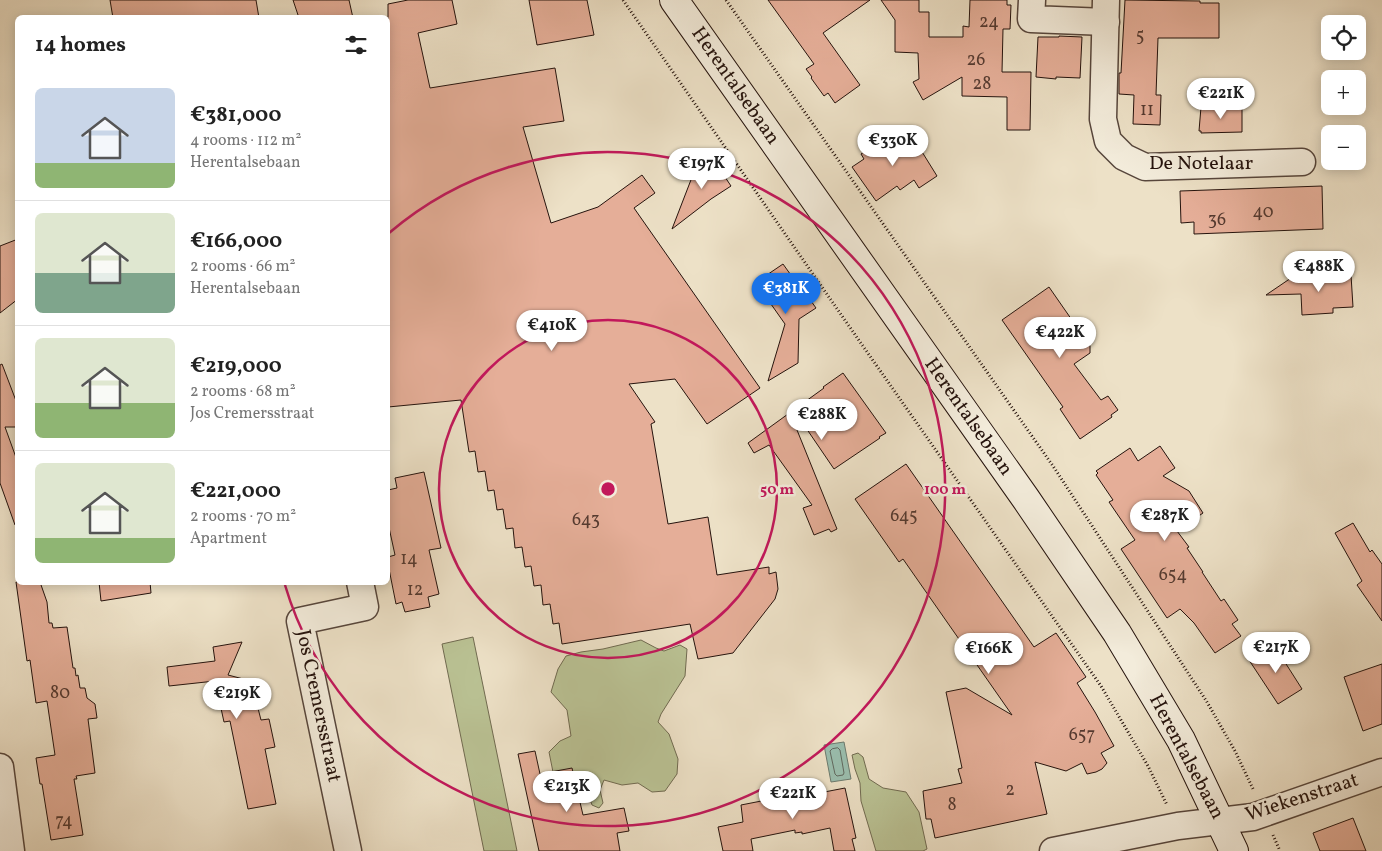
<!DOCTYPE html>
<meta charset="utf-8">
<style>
:root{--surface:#fff;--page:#f6f6f6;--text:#222;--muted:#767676;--line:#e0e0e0;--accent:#1a73e8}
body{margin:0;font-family:Vollkorn,serif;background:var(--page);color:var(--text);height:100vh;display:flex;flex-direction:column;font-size:19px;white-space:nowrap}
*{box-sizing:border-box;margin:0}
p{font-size:16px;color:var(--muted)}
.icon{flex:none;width:28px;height:28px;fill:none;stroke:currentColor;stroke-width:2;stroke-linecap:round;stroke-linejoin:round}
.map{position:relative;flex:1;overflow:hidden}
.details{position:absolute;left:15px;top:15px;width:375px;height:570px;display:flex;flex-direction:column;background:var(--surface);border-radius:8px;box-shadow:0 2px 12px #0003}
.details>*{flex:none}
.controls{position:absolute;left:1321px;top:15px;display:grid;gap:10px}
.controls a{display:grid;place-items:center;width:45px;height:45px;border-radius:8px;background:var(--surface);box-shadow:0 2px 12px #0003;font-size:25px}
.price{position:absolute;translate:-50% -42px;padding:0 11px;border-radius:18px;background:#fff;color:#222;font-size:16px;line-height:32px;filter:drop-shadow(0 1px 2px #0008)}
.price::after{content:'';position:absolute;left:50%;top:30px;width:15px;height:11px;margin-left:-8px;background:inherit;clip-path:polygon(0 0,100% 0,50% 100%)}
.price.active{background:var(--accent);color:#fff}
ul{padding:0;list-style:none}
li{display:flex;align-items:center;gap:15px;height:125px;padding:0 20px}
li+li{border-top:1px solid var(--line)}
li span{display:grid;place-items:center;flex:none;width:140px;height:100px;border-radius:8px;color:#555}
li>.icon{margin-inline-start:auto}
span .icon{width:60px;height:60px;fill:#fffc;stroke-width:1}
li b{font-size:21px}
h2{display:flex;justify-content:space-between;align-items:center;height:60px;padding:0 20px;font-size:21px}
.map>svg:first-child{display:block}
</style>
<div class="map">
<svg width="1382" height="851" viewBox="0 0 1382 851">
<rect width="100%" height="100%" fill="#ede1c7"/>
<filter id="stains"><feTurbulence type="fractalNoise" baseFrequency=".004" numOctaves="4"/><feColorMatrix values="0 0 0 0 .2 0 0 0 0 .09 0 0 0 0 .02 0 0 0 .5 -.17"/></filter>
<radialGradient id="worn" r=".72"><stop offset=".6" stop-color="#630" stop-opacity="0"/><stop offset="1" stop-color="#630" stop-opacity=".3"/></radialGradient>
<g fill="#bac294" stroke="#706a50">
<path d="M473,637L517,851H484L442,644Z"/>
<path d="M641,640L656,648L664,651L680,645L687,649L685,676L661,714L658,722L669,734L678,759L677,774L665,791L652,792L638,783L622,785L604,780L600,790L603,803L599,808L592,805L586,787L574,776L562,777L553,772L549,752L560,741L571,736L567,710L551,692L558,669L566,656L581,652L603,649Z"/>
<path d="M858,753L863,757L869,779L883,788L906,792L919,812L927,849L923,851H876L861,801L860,783L855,769L852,755Z"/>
</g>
<path fill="#9abeae" stroke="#6b7a6e" d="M844,742L851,779L831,782L824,745Z"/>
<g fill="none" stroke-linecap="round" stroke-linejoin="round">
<path stroke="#60685e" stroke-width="1" d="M838,748L840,750L844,773L843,775L837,776L835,774L830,751L832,749Z"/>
</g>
<g fill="#e5ae98" stroke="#25130d">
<path d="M110,0H256L259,18H113Z"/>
<path d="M293,0H349L353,18H299Z"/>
<path d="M408,0H452L457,24L418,33L430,88L555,68L564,121L523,127L551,223L598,207L642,175L655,193L634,208L760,388L707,424L675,379L629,384L655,422L651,424L668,524L708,517L717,575L769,567V574L776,572L778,589L775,599L733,653L698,659L690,624L562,644L559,623L553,624L550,604L543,605L541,585L534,586L531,566L525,567L522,547L515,548L513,528L506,529L503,509L497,510L494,490L488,491L485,471L478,472L475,451L469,452L461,400L388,407V4Z"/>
<path d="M529,0H587L594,35L537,45Z"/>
<path d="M768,0H870L823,33L860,85L835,103L828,93L824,96L811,78L812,77L806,69L814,64Z"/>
<path d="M881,0H919V12H929V37H963V26L969,27L970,0H1007V5H1011L1010,29H1003L1002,72H1031L1030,130H1007V97L962,96V77L923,100L913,82L919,79L918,53L895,52V20Z"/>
<path d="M1125,0L1200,1V3H1219V38H1158L1156,95H1161L1160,125L1133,124L1134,95L1119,94V73H1121Z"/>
<path d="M1059,36L1082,37L1080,78L1056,77V79L1036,77L1038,37H1059Z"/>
<path d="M1201,107L1242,108V132L1201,133V131H1199Z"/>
<path d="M896,130L912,153L919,147L937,176L919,188L914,180L900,190L897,186L876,201L852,167L864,159L861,154Z"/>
<path d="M713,159L731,186L711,199L672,229L694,172Z"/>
<path d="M1322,186L1323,229L1194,234V222L1181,223L1180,191Z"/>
<path d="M18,239V299L0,313V246Z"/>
<path d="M783,264L793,278L794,277L816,308L799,319L798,363L768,381L785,324L766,297H769L758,281Z"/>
<path d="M1322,275H1351L1353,307L1333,308V313L1302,315L1301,294L1266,295L1291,278Z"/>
<path d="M1049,287L1090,346V353L1074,364L1101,400L1108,396L1118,410L1111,415L1112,417L1080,439L1060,409L1063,407L1002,320Z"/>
<path d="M2,364L18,406V427H5L18,463V525H15L0,483V365Z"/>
<path d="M843,373L886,433L879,437L880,438L834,469L804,425L797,430L837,529L831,532L829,529L814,535L803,508L812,505L769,445L754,453L748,443L824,388L823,387Z"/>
<path d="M1160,446L1175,468L1163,476L1189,491L1203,513L1177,531L1189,547L1187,548L1203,572H1202L1221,601L1224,599L1238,620L1232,624L1241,636L1215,653L1194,623L1180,609L1167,618L1121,549L1135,540L1109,502L1113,500L1096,475L1098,473L1096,471L1130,448L1138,461Z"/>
<path d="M906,464L1034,647L1056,633L1086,677L1077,683L1095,712L1114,746L1101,753L1107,763L1102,769L1096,772L1087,774L1082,763L1066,771L1035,762L1047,814L935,838L931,819H926L923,791L962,783L958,769L962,768L946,692L966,688L1012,715L903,559L899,562L855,499Z"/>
<path d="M424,472L441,548L429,550L439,594L428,597L430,607L405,612L402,602L396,604L388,564V557L395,555L388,523V490L397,488L395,478Z"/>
<path d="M1353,523L1370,552L1372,550L1382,564V621L1357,585L1362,581L1335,533Z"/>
<path d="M16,582H40L47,602L49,623H52L53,628L67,627L73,668H75L76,676L78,675L80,688H85L87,698L95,704L97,718L88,719L95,773L76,776L77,779H74L83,835L51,840L42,784H40L36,758L55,755L47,701L36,703L30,660L27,661Z"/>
<path d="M99,582H150L151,593L101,601Z"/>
<path d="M242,642L228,675L251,681L261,720L269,719L275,747L265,749L276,804L248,809L230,721L224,722L215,681L169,686L167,667L215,661L213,647Z"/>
<path d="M1274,645L1302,689L1278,704L1249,660Z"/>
<path d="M1382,664V724L1363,731L1344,677Z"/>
<path d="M535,751L540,774L572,768L583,815L624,808L629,831L617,833L620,851H539L518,754Z"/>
<path d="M845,788L856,838L852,839L855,851H834L830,828L802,834V832L795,833V830L751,839L753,851H723L718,827L743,822L741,805L787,796L813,790L814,794Z"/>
<path d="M1353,818L1366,851H1320L1313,833Z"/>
</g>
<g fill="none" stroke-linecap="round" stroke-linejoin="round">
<defs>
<g id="minor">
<path d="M1032,0L1031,19L1106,22"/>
<path d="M1106,0L1103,119L1108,141L1124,157L1145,167L1302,162"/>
<path d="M0,767L11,851"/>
<path d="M348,851L300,621L365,607L360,582"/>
<path d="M1053,851L1178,826L1253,817L1382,772"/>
</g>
<path id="secondary" d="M674,0L1026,499L1117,633L1181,740L1234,851"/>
</defs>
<use href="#minor" stroke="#57463c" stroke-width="29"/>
<use href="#secondary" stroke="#25130d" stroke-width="30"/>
<g stroke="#25130d" stroke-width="3" stroke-dasharray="1 2.5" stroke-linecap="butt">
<path d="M623,0L858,339L1101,686L1148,766L1167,805"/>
<path d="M726,0L1053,466L1207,702L1235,751L1254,791"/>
<path d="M1273,835L1280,851"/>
</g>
<use href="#minor" stroke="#f3ecdb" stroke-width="26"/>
<use href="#secondary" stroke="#f3ecdb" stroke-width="28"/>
</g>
<g fill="none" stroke="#c2185b" stroke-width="2.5">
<circle cx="608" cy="489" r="169"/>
<path d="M389 233A337 337 0 1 1 285 585"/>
</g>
<g text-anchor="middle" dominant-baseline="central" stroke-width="5" stroke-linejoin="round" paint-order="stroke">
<g font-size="18" fill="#553a30">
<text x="989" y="22">24</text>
<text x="1140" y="36">5</text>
<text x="976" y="60">26</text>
<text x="982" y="84">28</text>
<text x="1147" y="110">11</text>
<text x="1263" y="212">40</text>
<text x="1217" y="220">36</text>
<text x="904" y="516">645</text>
<text x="586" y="520">643</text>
<text x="409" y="559">14</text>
<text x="1173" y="575">654</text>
<text x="415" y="590">12</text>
<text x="60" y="693">80</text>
<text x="1082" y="735">657</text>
<text x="1010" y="790">2</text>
<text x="952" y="805">8</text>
<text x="64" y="821">74</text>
</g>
<g font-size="20" fill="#25130d" stroke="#f3ecdb">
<text transform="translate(735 86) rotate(55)">Herentalsebaan</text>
<text x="1201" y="164">De Notelaar</text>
<text transform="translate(968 417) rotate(55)">Herentalsebaan</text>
<text transform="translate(318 706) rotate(78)">Jos Cremersstraat</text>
<text transform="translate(1186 757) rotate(62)">Herentalsebaan</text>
<text transform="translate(1302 798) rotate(-18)">Wiekenstraat</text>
</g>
</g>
<circle cx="608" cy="489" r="8" fill="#c2185b" stroke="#f3ecdb" stroke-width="2.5"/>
<g font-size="15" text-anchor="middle" font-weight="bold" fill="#c2185b" stroke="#f3ecdb" stroke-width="5" stroke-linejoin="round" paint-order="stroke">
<text x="777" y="494">50 m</text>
<text x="945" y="494">100 m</text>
</g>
<rect width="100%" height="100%" filter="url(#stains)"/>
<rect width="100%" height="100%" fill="url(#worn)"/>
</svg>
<div class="controls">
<a><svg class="icon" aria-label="locate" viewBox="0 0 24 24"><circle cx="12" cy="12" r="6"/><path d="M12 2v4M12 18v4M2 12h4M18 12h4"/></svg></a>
<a>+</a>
<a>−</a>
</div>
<b class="price" style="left:1221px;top:120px">€221K</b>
<b class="price" style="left:893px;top:167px">€330K</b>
<b class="price" style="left:702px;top:190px">€197K</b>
<b class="price" style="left:1319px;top:293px">€488K</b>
<b class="price active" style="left:786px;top:315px">€381K</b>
<b class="price" style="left:552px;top:352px">€410K</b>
<b class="price" style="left:1060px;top:359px">€422K</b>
<b class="price" style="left:822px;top:441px">€288K</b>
<b class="price" style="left:1165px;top:542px">€287K</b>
<b class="price" style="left:1276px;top:674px">€217K</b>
<b class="price" style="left:989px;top:675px">€166K</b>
<b class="price" style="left:237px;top:720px">€219K</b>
<b class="price" style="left:567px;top:813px">€213K</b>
<b class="price" style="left:793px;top:820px">€221K</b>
<section class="details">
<h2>14 homes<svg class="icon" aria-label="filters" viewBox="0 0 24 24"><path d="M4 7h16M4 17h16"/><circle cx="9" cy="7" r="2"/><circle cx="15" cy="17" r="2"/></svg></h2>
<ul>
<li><span style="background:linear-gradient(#c9d6e8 75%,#8fb573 0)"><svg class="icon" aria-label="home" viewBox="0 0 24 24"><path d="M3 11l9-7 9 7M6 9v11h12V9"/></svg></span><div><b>€381,000</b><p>4 rooms · 112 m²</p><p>Herentalsebaan</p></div></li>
<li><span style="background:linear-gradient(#dfe7d0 60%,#7fa58c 0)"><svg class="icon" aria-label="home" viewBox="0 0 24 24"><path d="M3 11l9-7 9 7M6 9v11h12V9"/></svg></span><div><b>€166,000</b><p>2 rooms · 66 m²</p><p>Herentalsebaan</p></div></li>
<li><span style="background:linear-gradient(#dfe7d0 65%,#8fb573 0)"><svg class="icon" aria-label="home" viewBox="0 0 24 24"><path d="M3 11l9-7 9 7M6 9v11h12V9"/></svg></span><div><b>€219,000</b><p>2 rooms · 68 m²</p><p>Jos Cremersstraat</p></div></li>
<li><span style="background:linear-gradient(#dfe7d0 75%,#8fb573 0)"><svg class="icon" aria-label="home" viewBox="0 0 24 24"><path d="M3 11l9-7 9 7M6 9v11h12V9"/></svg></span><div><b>€221,000</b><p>2 rooms · 70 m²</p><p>Apartment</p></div></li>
</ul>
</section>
</div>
